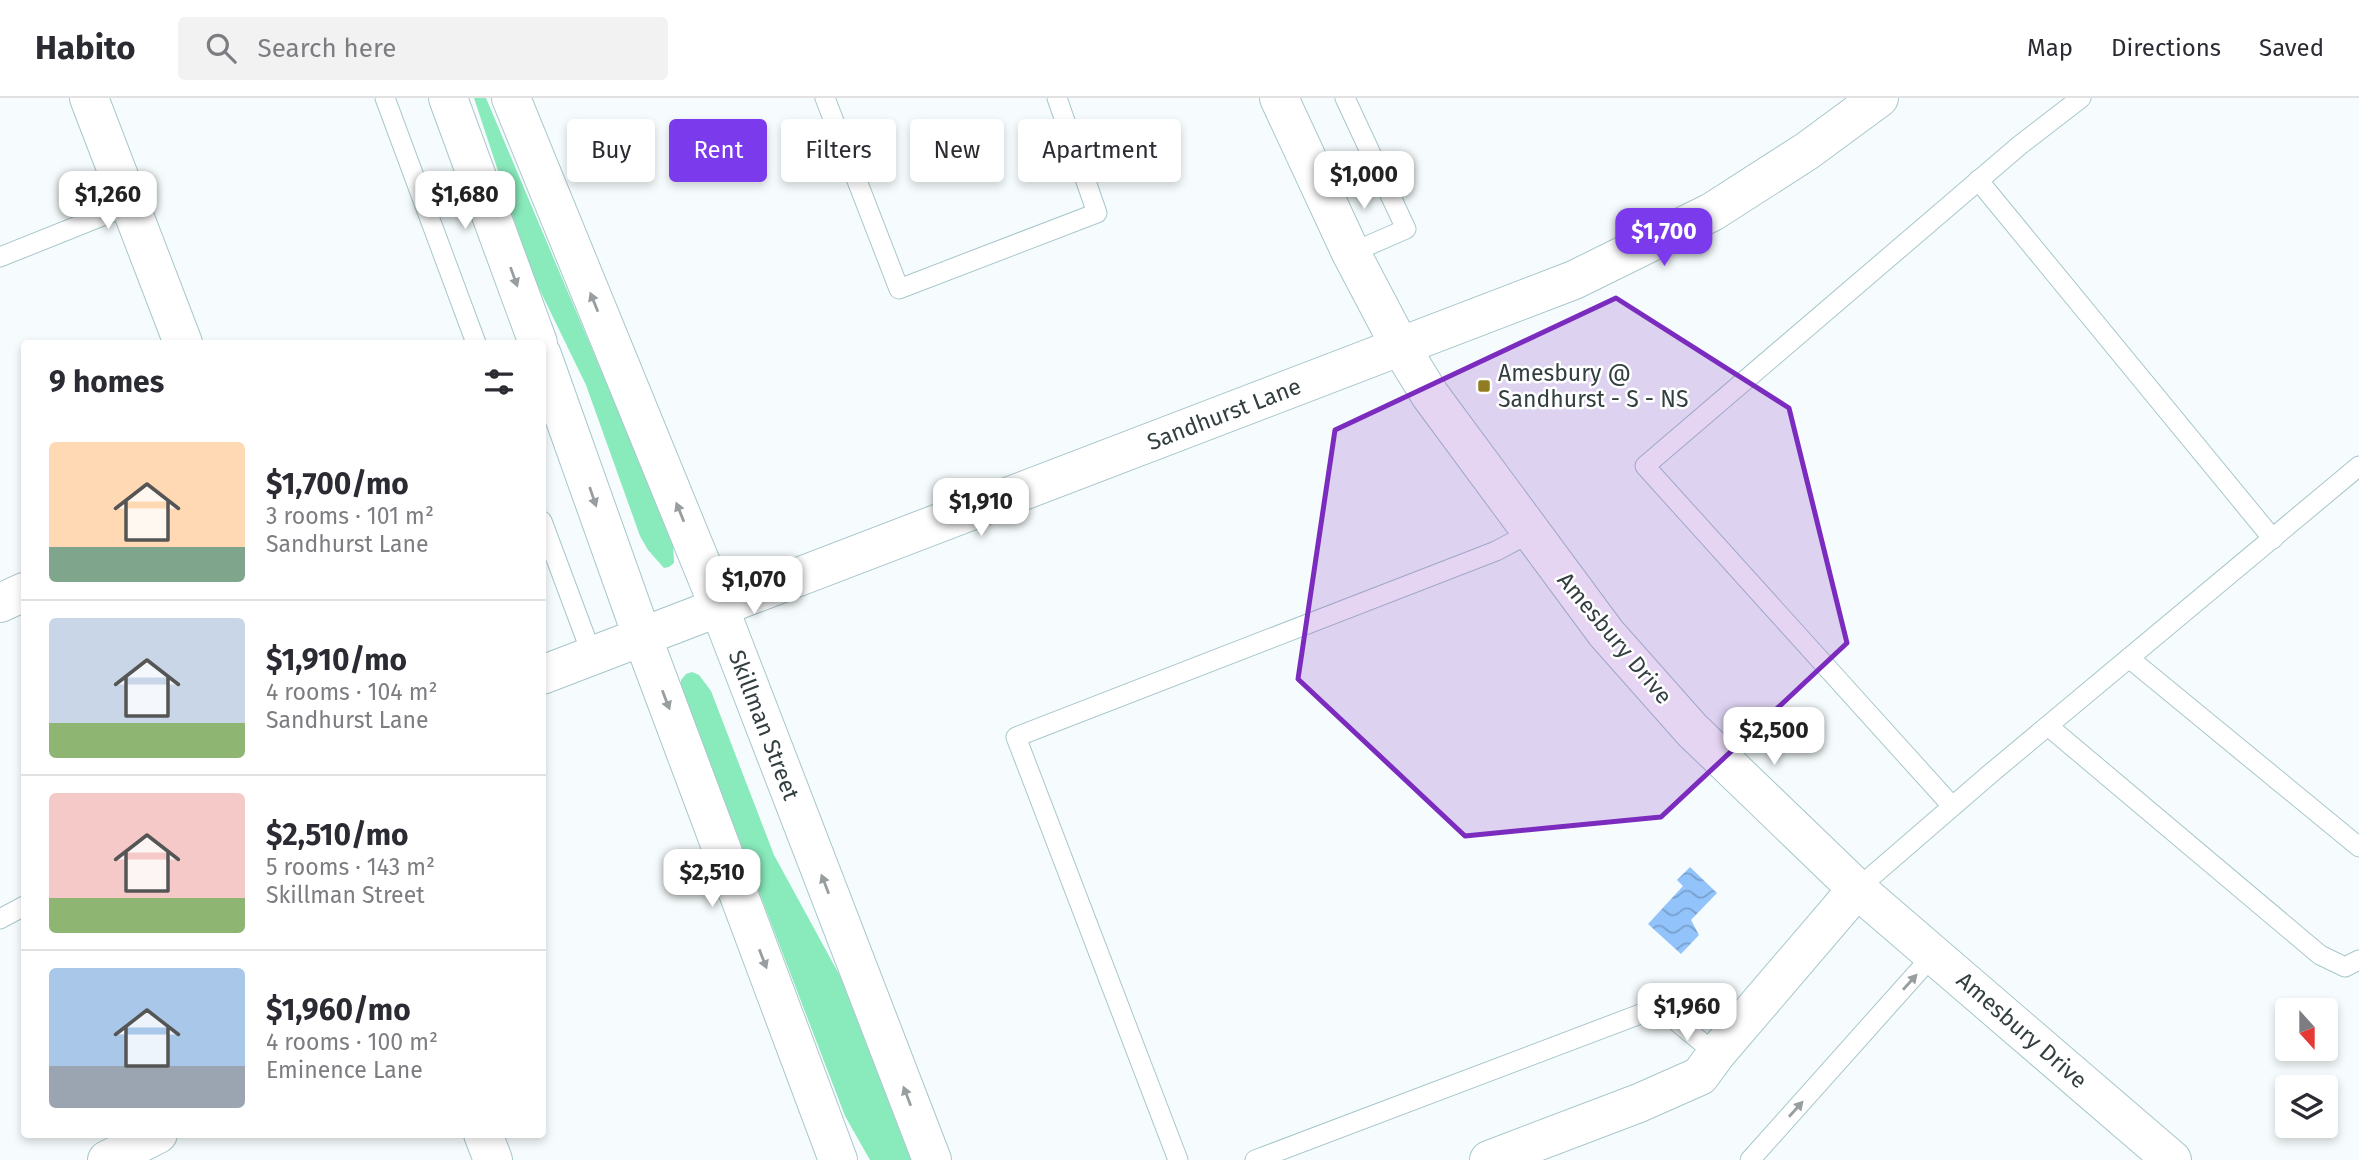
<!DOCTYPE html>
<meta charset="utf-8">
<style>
:root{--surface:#fff;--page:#f2f2f3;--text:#2b2b33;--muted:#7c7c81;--line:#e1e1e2;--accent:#7c3aed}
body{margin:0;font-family:"Fira Sans",sans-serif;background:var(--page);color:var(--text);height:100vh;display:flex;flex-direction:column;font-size:26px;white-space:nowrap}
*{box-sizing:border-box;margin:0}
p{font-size:23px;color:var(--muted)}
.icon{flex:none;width:38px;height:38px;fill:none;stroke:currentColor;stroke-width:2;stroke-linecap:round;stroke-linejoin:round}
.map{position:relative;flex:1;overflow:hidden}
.panel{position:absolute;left:21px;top:242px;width:525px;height:798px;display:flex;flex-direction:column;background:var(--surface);border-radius:7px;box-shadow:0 4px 10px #0003}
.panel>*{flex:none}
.guide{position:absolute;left:567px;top:21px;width:665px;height:63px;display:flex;gap:14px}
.needle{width:46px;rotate:159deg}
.controls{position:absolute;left:2275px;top:900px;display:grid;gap:14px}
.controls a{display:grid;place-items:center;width:63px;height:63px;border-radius:7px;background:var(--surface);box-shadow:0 4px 10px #0003;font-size:35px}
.price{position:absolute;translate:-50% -60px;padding:0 16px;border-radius:14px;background:#fff;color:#222;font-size:23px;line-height:46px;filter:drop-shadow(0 2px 4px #0008)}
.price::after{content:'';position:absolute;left:50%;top:42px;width:21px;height:16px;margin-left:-10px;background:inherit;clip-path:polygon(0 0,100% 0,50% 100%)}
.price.active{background:var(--accent);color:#fff}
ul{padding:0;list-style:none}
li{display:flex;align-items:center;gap:21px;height:175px;padding:0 28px}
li+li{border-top:2px solid var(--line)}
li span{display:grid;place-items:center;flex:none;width:196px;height:140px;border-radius:7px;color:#555}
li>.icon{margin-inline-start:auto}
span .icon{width:84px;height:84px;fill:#fffc;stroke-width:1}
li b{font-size:30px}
h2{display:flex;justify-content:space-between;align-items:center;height:84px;padding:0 28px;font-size:30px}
.tag{padding:0 24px;border-radius:7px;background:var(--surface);box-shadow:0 4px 10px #0003;font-size:24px;line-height:63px}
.tag.active{background:var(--accent);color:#fff}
header{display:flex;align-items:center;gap:42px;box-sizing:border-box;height:98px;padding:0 35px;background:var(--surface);border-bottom:2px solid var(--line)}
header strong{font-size:33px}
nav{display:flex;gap:38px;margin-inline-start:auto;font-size:24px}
.search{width:490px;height:63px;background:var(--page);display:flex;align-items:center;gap:18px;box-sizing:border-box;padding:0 24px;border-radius:7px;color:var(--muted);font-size:26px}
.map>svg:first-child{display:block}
</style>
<header>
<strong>Habito</strong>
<div class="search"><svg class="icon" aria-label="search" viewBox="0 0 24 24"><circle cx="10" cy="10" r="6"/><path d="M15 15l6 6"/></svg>Search here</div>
<nav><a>Map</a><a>Directions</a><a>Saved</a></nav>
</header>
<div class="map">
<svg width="2359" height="1062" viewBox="0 0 2359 1062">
<defs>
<pattern id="water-waves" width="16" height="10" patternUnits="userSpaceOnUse" patternTransform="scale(1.75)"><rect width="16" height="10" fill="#92c3fb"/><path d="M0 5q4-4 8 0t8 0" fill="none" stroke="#78a0cd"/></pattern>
</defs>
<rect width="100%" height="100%" fill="#f6fcfd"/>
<g fill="#89eabc">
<path d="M474,0H486L673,443L674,465L669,469L664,470L648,452L640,438L586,287L532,176Z"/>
<path d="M692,574L699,577L711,593L774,757L840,878L911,1062H870L845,1018L681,590V582L686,576Z"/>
</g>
<path fill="url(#water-waves)" d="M1690,769L1717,795L1691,822L1699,837L1681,856L1648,826L1683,788L1677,782Z"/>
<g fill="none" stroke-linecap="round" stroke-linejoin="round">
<defs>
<g id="lane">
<path d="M385,0L476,245"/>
<path d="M825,0L899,191L1097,115L1057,0"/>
<path d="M1345,0L1406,131L1351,155"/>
<path d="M1978,82L2273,441"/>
<path d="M0,159L130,107"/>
<path d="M542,423L592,557"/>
<path d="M2129,560L2359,749"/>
<path d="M2048,628L2320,857L2345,869L2359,862"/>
<path d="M1952,708L1645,368L2020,47L2081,0"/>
<path d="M1857,791L1990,676L2359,368"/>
<path d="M0,821L24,808"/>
<path d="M1178,1062L1016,639L1496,453L1530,435"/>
<path d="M1255,1062L1659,909L1716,956"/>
<path d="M1750,1062L1934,856"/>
</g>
<g id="street">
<path d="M89,0L183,245"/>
<path d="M1279,0L1351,155L1401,250L1430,297L1606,535L1692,632L1857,791L2172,1062"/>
<path d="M0,505L24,494"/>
<path d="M542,577L1574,182L1712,114L1807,53L1879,0"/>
<path d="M483,1036L493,1062"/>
<path d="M107,1062L158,1036"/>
<path d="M1489,1062L1639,1005L1700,978L1716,956L1857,791"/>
</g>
<g id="secondary">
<path d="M448,0L538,245"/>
<path d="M511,0L719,509L932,1062"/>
<path d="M542,257L642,538L838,1062"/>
</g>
</defs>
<use href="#lane" stroke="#a8c7cb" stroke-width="21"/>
<use href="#street" stroke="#a8c7cb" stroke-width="40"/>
<use href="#secondary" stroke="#a8c7cb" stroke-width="40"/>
<use href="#lane" stroke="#fff" stroke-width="19"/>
<use href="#street" stroke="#fff" stroke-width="38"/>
<use href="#secondary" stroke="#fff" stroke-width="38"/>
</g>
<defs><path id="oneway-solid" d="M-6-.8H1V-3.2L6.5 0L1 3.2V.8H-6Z" transform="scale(1.75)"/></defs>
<g fill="#989ea0">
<use href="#oneway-solid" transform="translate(514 179) rotate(70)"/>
<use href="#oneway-solid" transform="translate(594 204) rotate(-112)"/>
<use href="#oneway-solid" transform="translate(593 399) rotate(71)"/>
<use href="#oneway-solid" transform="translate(680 414) rotate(-112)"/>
<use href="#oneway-solid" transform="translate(666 602) rotate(69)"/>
<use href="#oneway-solid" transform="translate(825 786) rotate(-111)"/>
<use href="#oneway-solid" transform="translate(763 861) rotate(69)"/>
<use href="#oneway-solid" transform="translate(1910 884) rotate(-48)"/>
<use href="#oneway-solid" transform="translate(907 998) rotate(-111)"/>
<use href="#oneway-solid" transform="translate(1796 1011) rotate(-48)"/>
</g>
<path fill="#7b2cbf" fill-opacity="0.2" stroke="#7b2cbf" stroke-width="5" stroke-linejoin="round" d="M1616,200L1789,310L1847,545L1661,719L1465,738L1298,581L1335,332Z"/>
<rect fill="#917c23" stroke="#fff" stroke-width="2.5" x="1477" y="281" width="14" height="14" rx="3.5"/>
<g text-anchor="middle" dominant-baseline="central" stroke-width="5" stroke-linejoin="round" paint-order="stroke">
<g font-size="23" fill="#323e40" stroke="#fff" text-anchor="start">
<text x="1498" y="275">Amesbury @<tspan x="1498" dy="26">Sandhurst - S - NS</tspan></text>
</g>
<g font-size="23" fill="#323e40" stroke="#fff">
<text transform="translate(1224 316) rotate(-21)">Sandhurst Lane</text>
<text transform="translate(1615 540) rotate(50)">Amesbury Drive</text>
<text transform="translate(764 627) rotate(69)">Skillman Street</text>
<text transform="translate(2022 932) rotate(41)">Amesbury Drive</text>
</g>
</g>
</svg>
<div class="controls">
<a><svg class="needle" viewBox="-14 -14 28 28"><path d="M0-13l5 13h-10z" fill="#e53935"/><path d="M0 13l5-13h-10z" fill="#7c7c81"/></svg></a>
<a><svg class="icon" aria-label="layers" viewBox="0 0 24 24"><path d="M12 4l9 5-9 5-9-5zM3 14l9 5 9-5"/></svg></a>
</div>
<b class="price" style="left:1364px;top:113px">$1,000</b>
<b class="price" style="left:108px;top:133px">$1,260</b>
<b class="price" style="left:465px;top:133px">$1,680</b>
<b class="price active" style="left:1664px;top:170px">$1,700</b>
<b class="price" style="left:981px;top:440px">$1,910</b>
<b class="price" style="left:754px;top:518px">$1,070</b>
<b class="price" style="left:1774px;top:669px">$2,500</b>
<b class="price" style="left:712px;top:811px">$2,510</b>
<b class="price" style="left:1687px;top:945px">$1,960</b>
<div class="guide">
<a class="tag">Buy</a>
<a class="tag active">Rent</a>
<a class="tag">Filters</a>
<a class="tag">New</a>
<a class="tag">Apartment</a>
</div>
<section class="panel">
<h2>9 homes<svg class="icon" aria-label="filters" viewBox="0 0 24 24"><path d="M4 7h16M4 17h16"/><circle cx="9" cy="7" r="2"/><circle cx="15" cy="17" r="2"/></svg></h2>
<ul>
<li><span style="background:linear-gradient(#ffd9b3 75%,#7fa58c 0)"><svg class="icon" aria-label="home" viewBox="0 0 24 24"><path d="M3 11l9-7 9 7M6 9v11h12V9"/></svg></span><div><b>$1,700/mo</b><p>3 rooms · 101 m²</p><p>Sandhurst Lane</p></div></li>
<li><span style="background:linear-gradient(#c9d6e8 75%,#8fb573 0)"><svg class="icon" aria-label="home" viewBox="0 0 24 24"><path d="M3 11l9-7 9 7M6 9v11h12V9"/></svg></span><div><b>$1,910/mo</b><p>4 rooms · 104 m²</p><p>Sandhurst Lane</p></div></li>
<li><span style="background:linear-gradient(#f6c9c9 75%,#8fb573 0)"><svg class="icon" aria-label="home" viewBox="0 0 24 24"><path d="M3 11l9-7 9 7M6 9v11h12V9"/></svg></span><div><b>$2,510/mo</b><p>5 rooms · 143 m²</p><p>Skillman Street</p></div></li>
<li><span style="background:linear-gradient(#a9c7e8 70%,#9aa5b1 0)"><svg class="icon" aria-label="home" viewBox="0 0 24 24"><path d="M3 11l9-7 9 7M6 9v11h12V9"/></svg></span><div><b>$1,960/mo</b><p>4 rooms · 100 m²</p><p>Eminence Lane</p></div></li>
</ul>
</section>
</div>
